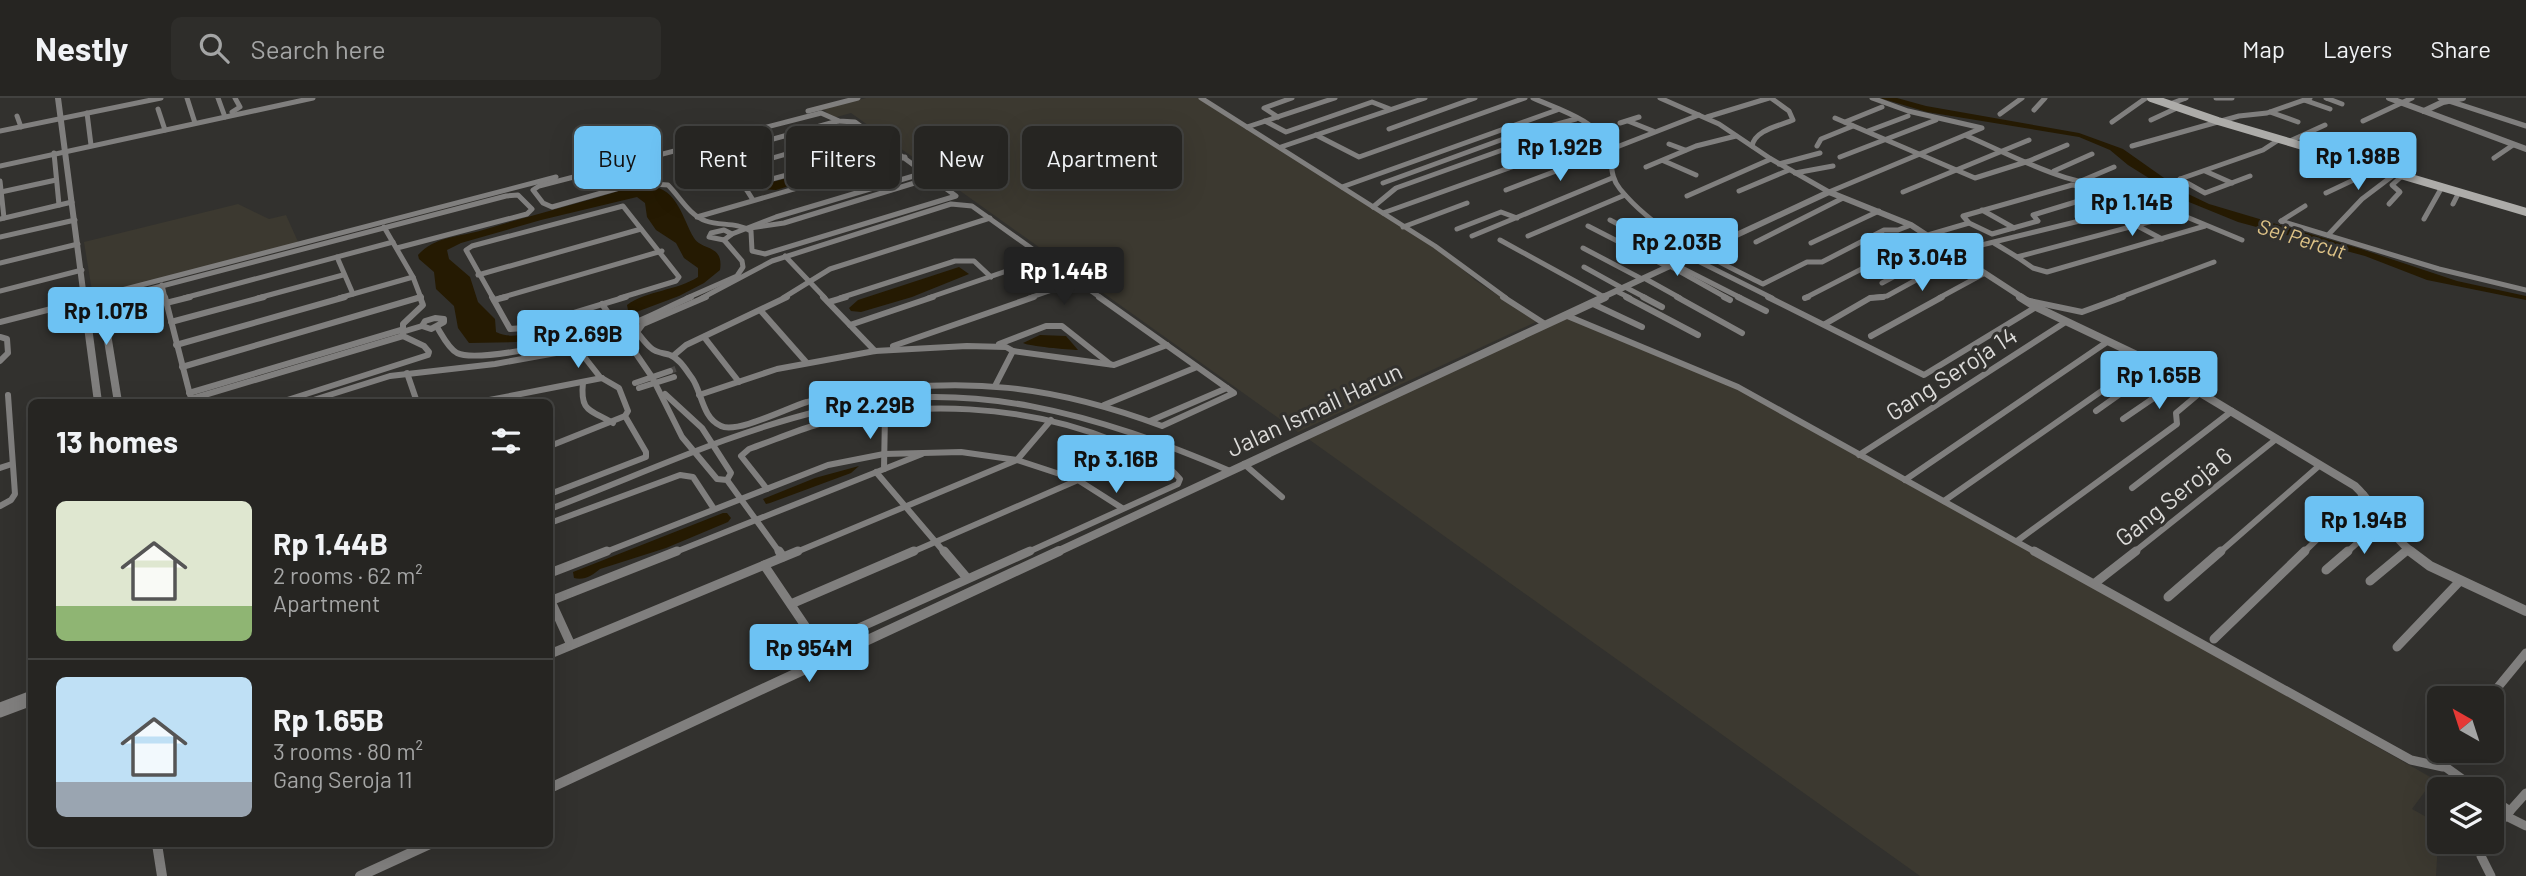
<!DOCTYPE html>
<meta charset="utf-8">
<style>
:root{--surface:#262522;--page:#2e2d2a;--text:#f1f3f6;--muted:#a4a5a5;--line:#424240;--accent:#6dc2f3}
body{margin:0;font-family:Barlow,sans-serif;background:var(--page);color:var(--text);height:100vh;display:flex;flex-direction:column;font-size:26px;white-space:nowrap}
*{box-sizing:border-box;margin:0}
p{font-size:23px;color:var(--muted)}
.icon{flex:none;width:38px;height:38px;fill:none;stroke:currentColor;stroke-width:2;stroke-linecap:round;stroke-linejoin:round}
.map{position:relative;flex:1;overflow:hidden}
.sheet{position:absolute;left:28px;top:301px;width:525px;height:448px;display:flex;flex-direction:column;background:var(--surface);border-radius:10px;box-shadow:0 7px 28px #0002,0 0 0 2px var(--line)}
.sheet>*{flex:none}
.guide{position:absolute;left:574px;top:28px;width:665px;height:63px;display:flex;gap:14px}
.needle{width:46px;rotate:321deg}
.buttons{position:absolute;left:2427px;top:588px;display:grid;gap:14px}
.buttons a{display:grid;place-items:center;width:77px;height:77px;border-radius:10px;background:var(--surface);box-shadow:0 7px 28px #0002,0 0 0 2px var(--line);font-size:35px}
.price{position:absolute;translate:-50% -60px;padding:0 16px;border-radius:7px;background:var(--accent);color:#111;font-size:23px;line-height:46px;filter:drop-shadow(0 2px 4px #0008)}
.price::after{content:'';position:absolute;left:50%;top:42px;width:21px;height:16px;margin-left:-10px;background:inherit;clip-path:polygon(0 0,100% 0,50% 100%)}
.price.current{background:#222;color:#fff}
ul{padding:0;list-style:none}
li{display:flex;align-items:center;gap:21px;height:175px;padding:0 28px}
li+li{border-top:2px solid var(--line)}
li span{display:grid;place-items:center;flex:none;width:196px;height:140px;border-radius:10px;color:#555}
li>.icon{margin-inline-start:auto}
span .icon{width:84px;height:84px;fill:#fffc;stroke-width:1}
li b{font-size:30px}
h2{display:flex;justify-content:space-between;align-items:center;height:84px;padding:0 28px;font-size:30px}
.pill{padding:0 24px;border-radius:10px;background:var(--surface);box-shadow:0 7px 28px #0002,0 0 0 2px var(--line);font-size:24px;line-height:63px}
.pill.current{background:var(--accent);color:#111}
header{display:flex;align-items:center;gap:42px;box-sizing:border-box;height:98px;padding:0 35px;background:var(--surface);border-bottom:2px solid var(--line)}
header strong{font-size:33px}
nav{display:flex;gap:38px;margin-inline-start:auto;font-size:24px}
.search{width:490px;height:63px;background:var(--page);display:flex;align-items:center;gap:18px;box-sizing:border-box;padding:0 24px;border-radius:10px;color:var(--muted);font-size:26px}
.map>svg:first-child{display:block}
</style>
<header>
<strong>Nestly</strong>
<div class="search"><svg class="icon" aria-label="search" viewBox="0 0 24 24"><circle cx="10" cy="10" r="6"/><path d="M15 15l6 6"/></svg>Search here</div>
<nav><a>Map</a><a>Layers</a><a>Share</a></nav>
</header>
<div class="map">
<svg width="2526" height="778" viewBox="0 0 2526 778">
<rect width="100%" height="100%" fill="#32312e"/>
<g fill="#3c3930">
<path d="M866,0H1198L1443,154L1476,183L1538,223L1298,334L851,15L833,20L823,11Z"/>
<path d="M238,106L269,121L286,117L299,146L93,199L84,144Z"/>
<path d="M1568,220L1722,280L2434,681L2412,711L2439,726L2436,778H1920L1307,340Z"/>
</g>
<g fill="#251a02">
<path d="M1880,0H1897L1926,8L2079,35L2123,51L2184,94L2209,106L2361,151L2457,183L2526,198V202L2427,182L2365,158L2238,124L2184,102L2128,67L2110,52L2079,39L1927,14Z"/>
<path d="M825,70H833L836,74L776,92L761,91L765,86Z"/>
<path d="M650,88C678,91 682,120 694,140C702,153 724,146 720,172L704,185L679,198L631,216L623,215L628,212L627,207C648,192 676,193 698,179V170L684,160L676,145L656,132L647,119L645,105L637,99L541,122L461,145L447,152L449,161L470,179L478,204L495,221L496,234C519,246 549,225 572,221C583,219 590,225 599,222L601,224L591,228L516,244L469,245L458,230L454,208L436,191L434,174L419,161L418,157C435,138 460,139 483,132C532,117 581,105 629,90Z"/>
<path d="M959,169L969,176L912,199L861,214L851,213L849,210L858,202Z"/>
<path d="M1040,237L1066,238L1078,252C1069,252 1028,248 1023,245Z"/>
<path d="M859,368L851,375L770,405L766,406L763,401L815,380Z"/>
<path d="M723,415H727L731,420L728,424L666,450L600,471C593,477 584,483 574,480L573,474Z"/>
</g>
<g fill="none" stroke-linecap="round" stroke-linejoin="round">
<path stroke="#4c4a48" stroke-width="6" stroke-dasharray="6 3.5" stroke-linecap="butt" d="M670,273L678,270"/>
<g stroke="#807f7e" stroke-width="5">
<path d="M187,0L195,25"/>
<path d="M218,0L225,19"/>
<path d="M1201,0L1435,148L1506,200"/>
<path d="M1533,0C1557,11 1598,22 1608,50C1613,64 1609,78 1620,91C1656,135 1713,161 1763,186L1807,164H1822L1884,132H1898L1911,127"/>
<path d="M1660,0L1719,26L1771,61L1829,94L1982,30L1908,13L1872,0"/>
<path d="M2216,0H2232"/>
<path d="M2326,0L2342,6"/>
<path d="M2440,0L2526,28"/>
<path d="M2304,2L2330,11"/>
<path d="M2170,6L2186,0"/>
<path d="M158,11L165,32"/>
<path d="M2034,12L2045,0"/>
<path d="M808,13L858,0"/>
<path d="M232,14L240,9L235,0"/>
<path d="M2270,14L2298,24"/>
<path d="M87,15L91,47"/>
<path d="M821,15L839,23L855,24L956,98L765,156L752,153L751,133C736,124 721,128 706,123C689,117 680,99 668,87L637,85L552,109L543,105L533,92L539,88Z"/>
<path d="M2000,16L2022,0"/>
<path d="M17,18L21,29"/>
<path d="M1278,19L1264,10L1292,0"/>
<path d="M1707,19L1769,0"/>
<path d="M1835,20L1975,80L2029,63L2067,47"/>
<path d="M2151,22L2179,9"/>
<path d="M1265,23L1286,34L1372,4L1390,11"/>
<path d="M1628,23L1653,33"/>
<path d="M2363,23L2412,0"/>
<path d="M1845,24L1882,9"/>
<path d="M2112,24L2146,0"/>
<path d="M1620,25L1639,19"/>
<path d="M1247,29L1335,0"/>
<path d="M1389,31L1475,0"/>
<path d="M0,33L161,0"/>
<path d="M1868,33L1908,18"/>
<path d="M1316,37L1359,59L1525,0"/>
<path d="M1967,38C2019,60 2078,96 2136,86"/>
<path d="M2290,43L2325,27"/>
<path d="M1564,45L1578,37"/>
<path d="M699,46L746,91"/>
<path d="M1669,46L1685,52"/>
<path d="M1752,48C1755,32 1779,28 1793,22L1789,13L1771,0"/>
<path d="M1817,48L1821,41L1853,28"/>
<path d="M2132,48L2239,18L2267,15L2310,0"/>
<path d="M1281,49L1425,0"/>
<path d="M1609,52L1699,17"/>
<path d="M54,55L59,107"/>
<path d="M1571,55L1605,41"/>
<path d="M712,58L838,23"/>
<path d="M1840,59L1936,22"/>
<path d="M2494,60L2513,47"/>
<path d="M1664,63L1696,77"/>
<path d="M1779,66L1820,55"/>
<path d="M0,68L313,0"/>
<path d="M1646,69L1696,48L1736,38"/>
<path d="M727,73L867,33"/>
<path d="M2054,73L2092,56"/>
<path d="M2205,73L2232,85"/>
<path d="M1795,75L1833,68"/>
<path d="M2180,81L2263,52L2280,41"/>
<path d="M2180,81L2205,95L2250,78"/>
<path d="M0,83L4,120"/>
<path d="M2081,83L2114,69"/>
<path d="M1383,85L1509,39L1576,21"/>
<path d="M2072,87L2079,88L2095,98L2033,117L2038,123L1992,136L1969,125L1963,118Z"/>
<path d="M1342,89L1557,12"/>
<path d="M1506,92L1609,53"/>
<path d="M1739,93L1789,72"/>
<path d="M1,94L56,82"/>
<path d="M1903,94L2029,42"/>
<path d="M2326,95L2364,77L2412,46"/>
<path d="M1687,98L1771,61"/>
<path d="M753,102L746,91L753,86L840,63L858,72"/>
<path d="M2389,106L2400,94L2392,87L2402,78"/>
<path d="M2453,106L2459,94"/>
<path d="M1373,109L1396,90L1508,50L1525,53L1589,28"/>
<path d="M1982,112L2014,130"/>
<path d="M1383,115L1545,57"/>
<path d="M2115,116L2162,141"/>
<path d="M697,119L905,59"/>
<path d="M0,121L72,104"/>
<path d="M2424,121L2442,89"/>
<path d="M1610,122L1685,161"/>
<path d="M2281,123L2439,171L2526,192"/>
<path d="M2281,123L2305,108"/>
<path d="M1588,128L1668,169"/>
<path d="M384,129L413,179L421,200"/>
<path d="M1403,129L1467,105"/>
<path d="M750,130L784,125L934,79"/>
<path d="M1457,131L1501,114L1517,120"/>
<path d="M724,132L732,136L724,142L709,139L711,135Z"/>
<path d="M732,136L776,119L927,74"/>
<path d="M2328,137L2362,101L2395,76"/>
<path d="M1472,138L1612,80"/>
<path d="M1528,138L1625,97"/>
<path d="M0,139L75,122"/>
<path d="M1500,142L1604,199"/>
<path d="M1756,144L1843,100"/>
<path d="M1811,145L1879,113"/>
<path d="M1994,145L2017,159L2179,116"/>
<path d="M1583,150L1642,181"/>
<path d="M1953,154L2153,105L2242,142"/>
<path d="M785,158L825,200"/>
<path d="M337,159L353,196"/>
<path d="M1690,159L1772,200"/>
<path d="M2017,159L2033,170L2047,174L2205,128"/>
<path d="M0,165L78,146"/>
<path d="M1674,166L1741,200"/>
<path d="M1670,168L1727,200"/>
<path d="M1584,169L1622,190"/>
<path d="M478,177L641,131"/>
<path d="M1644,180L1680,200"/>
<path d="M1882,185L1947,150"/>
<path d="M162,187L165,200"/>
<path d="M1625,189L1646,200"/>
<path d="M0,193L82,172"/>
<path d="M1616,193L1630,200"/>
<path d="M91,200L556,79"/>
<path d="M116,200L506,98L518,97L532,111L527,116L397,150"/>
<path d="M184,200L393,144"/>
<path d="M258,200L343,177"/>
<path d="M339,200L413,179"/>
<path d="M417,200L421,199"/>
<path d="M493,200L466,152L472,148L623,108L679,179L676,183L620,200"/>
<path d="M500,200L662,153"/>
<path d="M687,200L737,178L743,169L742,163L724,142"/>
<path d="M702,200L772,163L951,106L972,108L1101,200"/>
<path d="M783,200L830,171L990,120"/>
<path d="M840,200L955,163H974L991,179"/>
<path d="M928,200L1045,160"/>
<path d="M1029,200L1078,183"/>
<path d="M1805,200L1928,137L1969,125"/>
<path d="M1870,200L1887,198L1927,176L1970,166"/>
<path d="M1939,200L1985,175"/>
<path d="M2118,200L2214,164"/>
</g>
<g stroke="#807f7e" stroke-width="6">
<path d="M165,199L190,297"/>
<path d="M492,199L510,231L524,230L626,199"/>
<path d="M706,199L643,226L637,234C641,239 646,246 651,250C656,255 664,255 670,257C680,261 686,272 692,280C702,294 702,320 721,328C737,336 789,309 807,304C820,300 835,298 849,296C965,278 1052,287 1162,328L1234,295L1099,199"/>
<path d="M823,199L875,253"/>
<path d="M1503,199L1545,226"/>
<path d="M1626,199L1698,237"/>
<path d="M1643,199L1662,209"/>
<path d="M1677,199L1742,235"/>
<path d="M1724,199L1730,202"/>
<path d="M1738,199L1766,213"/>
<path d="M1768,199L1924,277L2036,209"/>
<path d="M1805,200L1808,199"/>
<path d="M494,202L506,199"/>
<path d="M2025,202L2082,214L2123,199"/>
<path d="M102,204L123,199"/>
<path d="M829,204L846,199"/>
<path d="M166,205L190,199"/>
<path d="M1591,205L1642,229"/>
<path d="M602,206L652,279L682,339L717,381L727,382L780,455"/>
<path d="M761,213L806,264"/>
<path d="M1565,217L1738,289L2037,455"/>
<path d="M435,220L444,221V224L431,231L422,228L425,223Z"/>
<path d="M0,224L98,199"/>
<path d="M171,224L264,199"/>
<path d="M1825,226L1870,200L1883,199"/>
<path d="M850,227L933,199"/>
<path d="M437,229C442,237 448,250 457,255C479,266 589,239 617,231C642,224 667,209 691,199"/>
<path d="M402,234L422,228"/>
<path d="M1871,238L1942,199"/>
<path d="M0,239L7,241L8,255L0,263"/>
<path d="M704,239L739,284"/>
<path d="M999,246L1046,228H1062L1110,266"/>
<path d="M176,247L345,199"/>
<path d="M893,248L1034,199"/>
<path d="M673,258L686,247L787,199"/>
<path d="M182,269L421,199"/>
<path d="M407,275L417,304"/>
<path d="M583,284C580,314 589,311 613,325"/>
<path d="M635,285L670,273"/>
<path d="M995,288L1013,253"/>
<path d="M639,290L674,279"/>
<path d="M189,295L401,232"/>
<path d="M665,296L702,330L731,375L727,382"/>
<path d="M699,297L777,271L875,253L967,248L1006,249L1013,253L1114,267L1167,247"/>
<path d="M191,301L403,238"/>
<path d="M281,304L428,257L429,254L424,248L403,238V226L423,207L420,199"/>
<path d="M307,304L390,278L495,266L578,251L600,279L619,290L628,313L625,318L646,354V359L550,396"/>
<path d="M479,304L602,280"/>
<path d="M1104,307L1197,269"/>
<path d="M2096,313L2158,269"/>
<path d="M2123,321L2180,282"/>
<path d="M1150,323L1227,290"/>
<path d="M550,348L625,318"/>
<path d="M1859,357L2064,225"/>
<path d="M1244,366L1282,399"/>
<path d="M0,370L12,366"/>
<path d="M884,371L885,316"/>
<path d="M876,374L945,455"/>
<path d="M1905,382L2107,244"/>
<path d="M2132,390L2232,313"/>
<path d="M767,391L741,358L749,351C772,343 795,333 819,326C915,301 1025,306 1117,344C1139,353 1164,361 1180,381L1178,386L1026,455"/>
<path d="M1944,403L2146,262"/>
<path d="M0,408L11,402L15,396L8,297"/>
<path d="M550,411C640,377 730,334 824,312C969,277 1098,317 1230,373"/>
<path d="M550,425L680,377L693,379L714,411"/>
<path d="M2017,443L2177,326L2176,315L2201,294"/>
<path d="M603,455L828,367L884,356L961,354L1017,362L1078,382L1122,410"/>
<path d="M673,455L922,356"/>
<path d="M794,455L1017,362L1051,322"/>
<path d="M910,455L1078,382"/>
<path d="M2133,455L2275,342"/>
<path d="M2219,455L2320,367"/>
<path d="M2303,455L2364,396"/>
<path d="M2346,455L2383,422"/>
<path d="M2404,455L2408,451"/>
</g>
<g stroke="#807f7e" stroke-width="9">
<path d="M779,453L783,459"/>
<path d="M944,453L967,480"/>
<path d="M2034,453L2411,662L2443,669"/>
<path d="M764,467L814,541L821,544L832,542L1030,453"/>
<path d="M2326,472L2348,453"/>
<path d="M550,475L607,453"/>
<path d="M2370,483L2406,453"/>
<path d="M2095,485L2136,453"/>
<path d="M2168,499L2221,453"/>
<path d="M550,501L571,547"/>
<path d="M550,503L677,453"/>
<path d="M791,506L914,453"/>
<path d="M2214,541L2305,453"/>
<path d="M2397,549L2459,484"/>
<path d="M550,556L798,453"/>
<path d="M2489,600L2526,555"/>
<path d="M0,609L32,597"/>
<path d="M0,615L32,603"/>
<path d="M2447,653L2440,665L2476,691"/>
<path d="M2492,701L2510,713"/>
<path d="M2506,718L2526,728"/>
<path d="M2492,733L2526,695"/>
<path d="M2483,744L2481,758L2491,778"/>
</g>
<g stroke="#807f7e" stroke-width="6">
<path d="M58,0L84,200"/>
<path d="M2389,0L2526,51"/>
<path d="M2424,13L2443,4L2463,0"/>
<path d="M85,195L101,200"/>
<path d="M1601,200L1829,94L1911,127L2023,200"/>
</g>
<g stroke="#807f7e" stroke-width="8">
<path d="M84,199L98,304"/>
<path d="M101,199L118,304"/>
<path d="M2020,199L2036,209L2139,258L2355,388C2376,408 2389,436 2413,455"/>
<path d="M1055,455L1605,199"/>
</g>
<g stroke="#807f7e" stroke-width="10">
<path d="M2410,453L2430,468L2526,513"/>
<path d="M550,690L1059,453"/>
<path d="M157,746L162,778"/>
<path d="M360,778L430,746"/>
</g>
<path stroke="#adaca9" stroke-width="8" d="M2151,0L2218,23L2526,114"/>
</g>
<g text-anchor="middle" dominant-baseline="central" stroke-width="6" stroke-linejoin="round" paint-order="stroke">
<g font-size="21" font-style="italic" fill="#dec387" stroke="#32312e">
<text transform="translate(2302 140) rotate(17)">Sei Percut</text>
</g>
<g font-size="24" fill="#dcdbd9" stroke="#32312e">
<text transform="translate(1951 275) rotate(-33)">Gang Seroja 14</text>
<text transform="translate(1314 311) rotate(-25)">Jalan Ismail Harun</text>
<text transform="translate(2173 398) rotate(-39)">Gang Seroja 6</text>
</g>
</g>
</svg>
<div class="buttons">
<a><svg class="needle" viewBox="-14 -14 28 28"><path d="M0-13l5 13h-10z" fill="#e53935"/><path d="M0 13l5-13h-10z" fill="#a4a5a5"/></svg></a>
<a><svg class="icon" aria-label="layers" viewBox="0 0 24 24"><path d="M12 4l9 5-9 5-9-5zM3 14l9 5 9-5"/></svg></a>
</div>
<b class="price" style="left:1560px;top:85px">Rp 1.92B</b>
<b class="price" style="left:2358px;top:94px">Rp 1.98B</b>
<b class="price" style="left:2132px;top:140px">Rp 1.14B</b>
<b class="price" style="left:1677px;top:180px">Rp 2.03B</b>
<b class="price" style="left:1922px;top:195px">Rp 3.04B</b>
<b class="price current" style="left:1064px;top:209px">Rp 1.44B</b>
<b class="price" style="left:106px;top:249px">Rp 1.07B</b>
<b class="price" style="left:578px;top:272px">Rp 2.69B</b>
<b class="price" style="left:2159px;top:313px">Rp 1.65B</b>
<b class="price" style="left:870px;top:343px">Rp 2.29B</b>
<b class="price" style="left:1116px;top:397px">Rp 3.16B</b>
<b class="price" style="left:2364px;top:458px">Rp 1.94B</b>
<b class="price" style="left:809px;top:586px">Rp 954M</b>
<div class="guide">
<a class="pill current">Buy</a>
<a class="pill">Rent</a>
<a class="pill">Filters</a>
<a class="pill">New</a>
<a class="pill">Apartment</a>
</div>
<section class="sheet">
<h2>13 homes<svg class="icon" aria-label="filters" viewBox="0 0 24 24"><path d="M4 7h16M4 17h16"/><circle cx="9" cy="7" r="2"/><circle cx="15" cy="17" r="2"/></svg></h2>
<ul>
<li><span style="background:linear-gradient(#dfe7d0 75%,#8fb573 0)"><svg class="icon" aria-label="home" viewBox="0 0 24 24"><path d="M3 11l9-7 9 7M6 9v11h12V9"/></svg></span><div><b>Rp 1.44B</b><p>2 rooms · 62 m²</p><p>Apartment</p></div></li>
<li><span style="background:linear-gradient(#bfe0f5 75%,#9aa5b1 0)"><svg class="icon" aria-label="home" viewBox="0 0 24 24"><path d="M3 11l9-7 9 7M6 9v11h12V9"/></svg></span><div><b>Rp 1.65B</b><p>3 rooms · 80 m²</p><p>Gang Seroja 11</p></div></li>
</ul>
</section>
</div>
